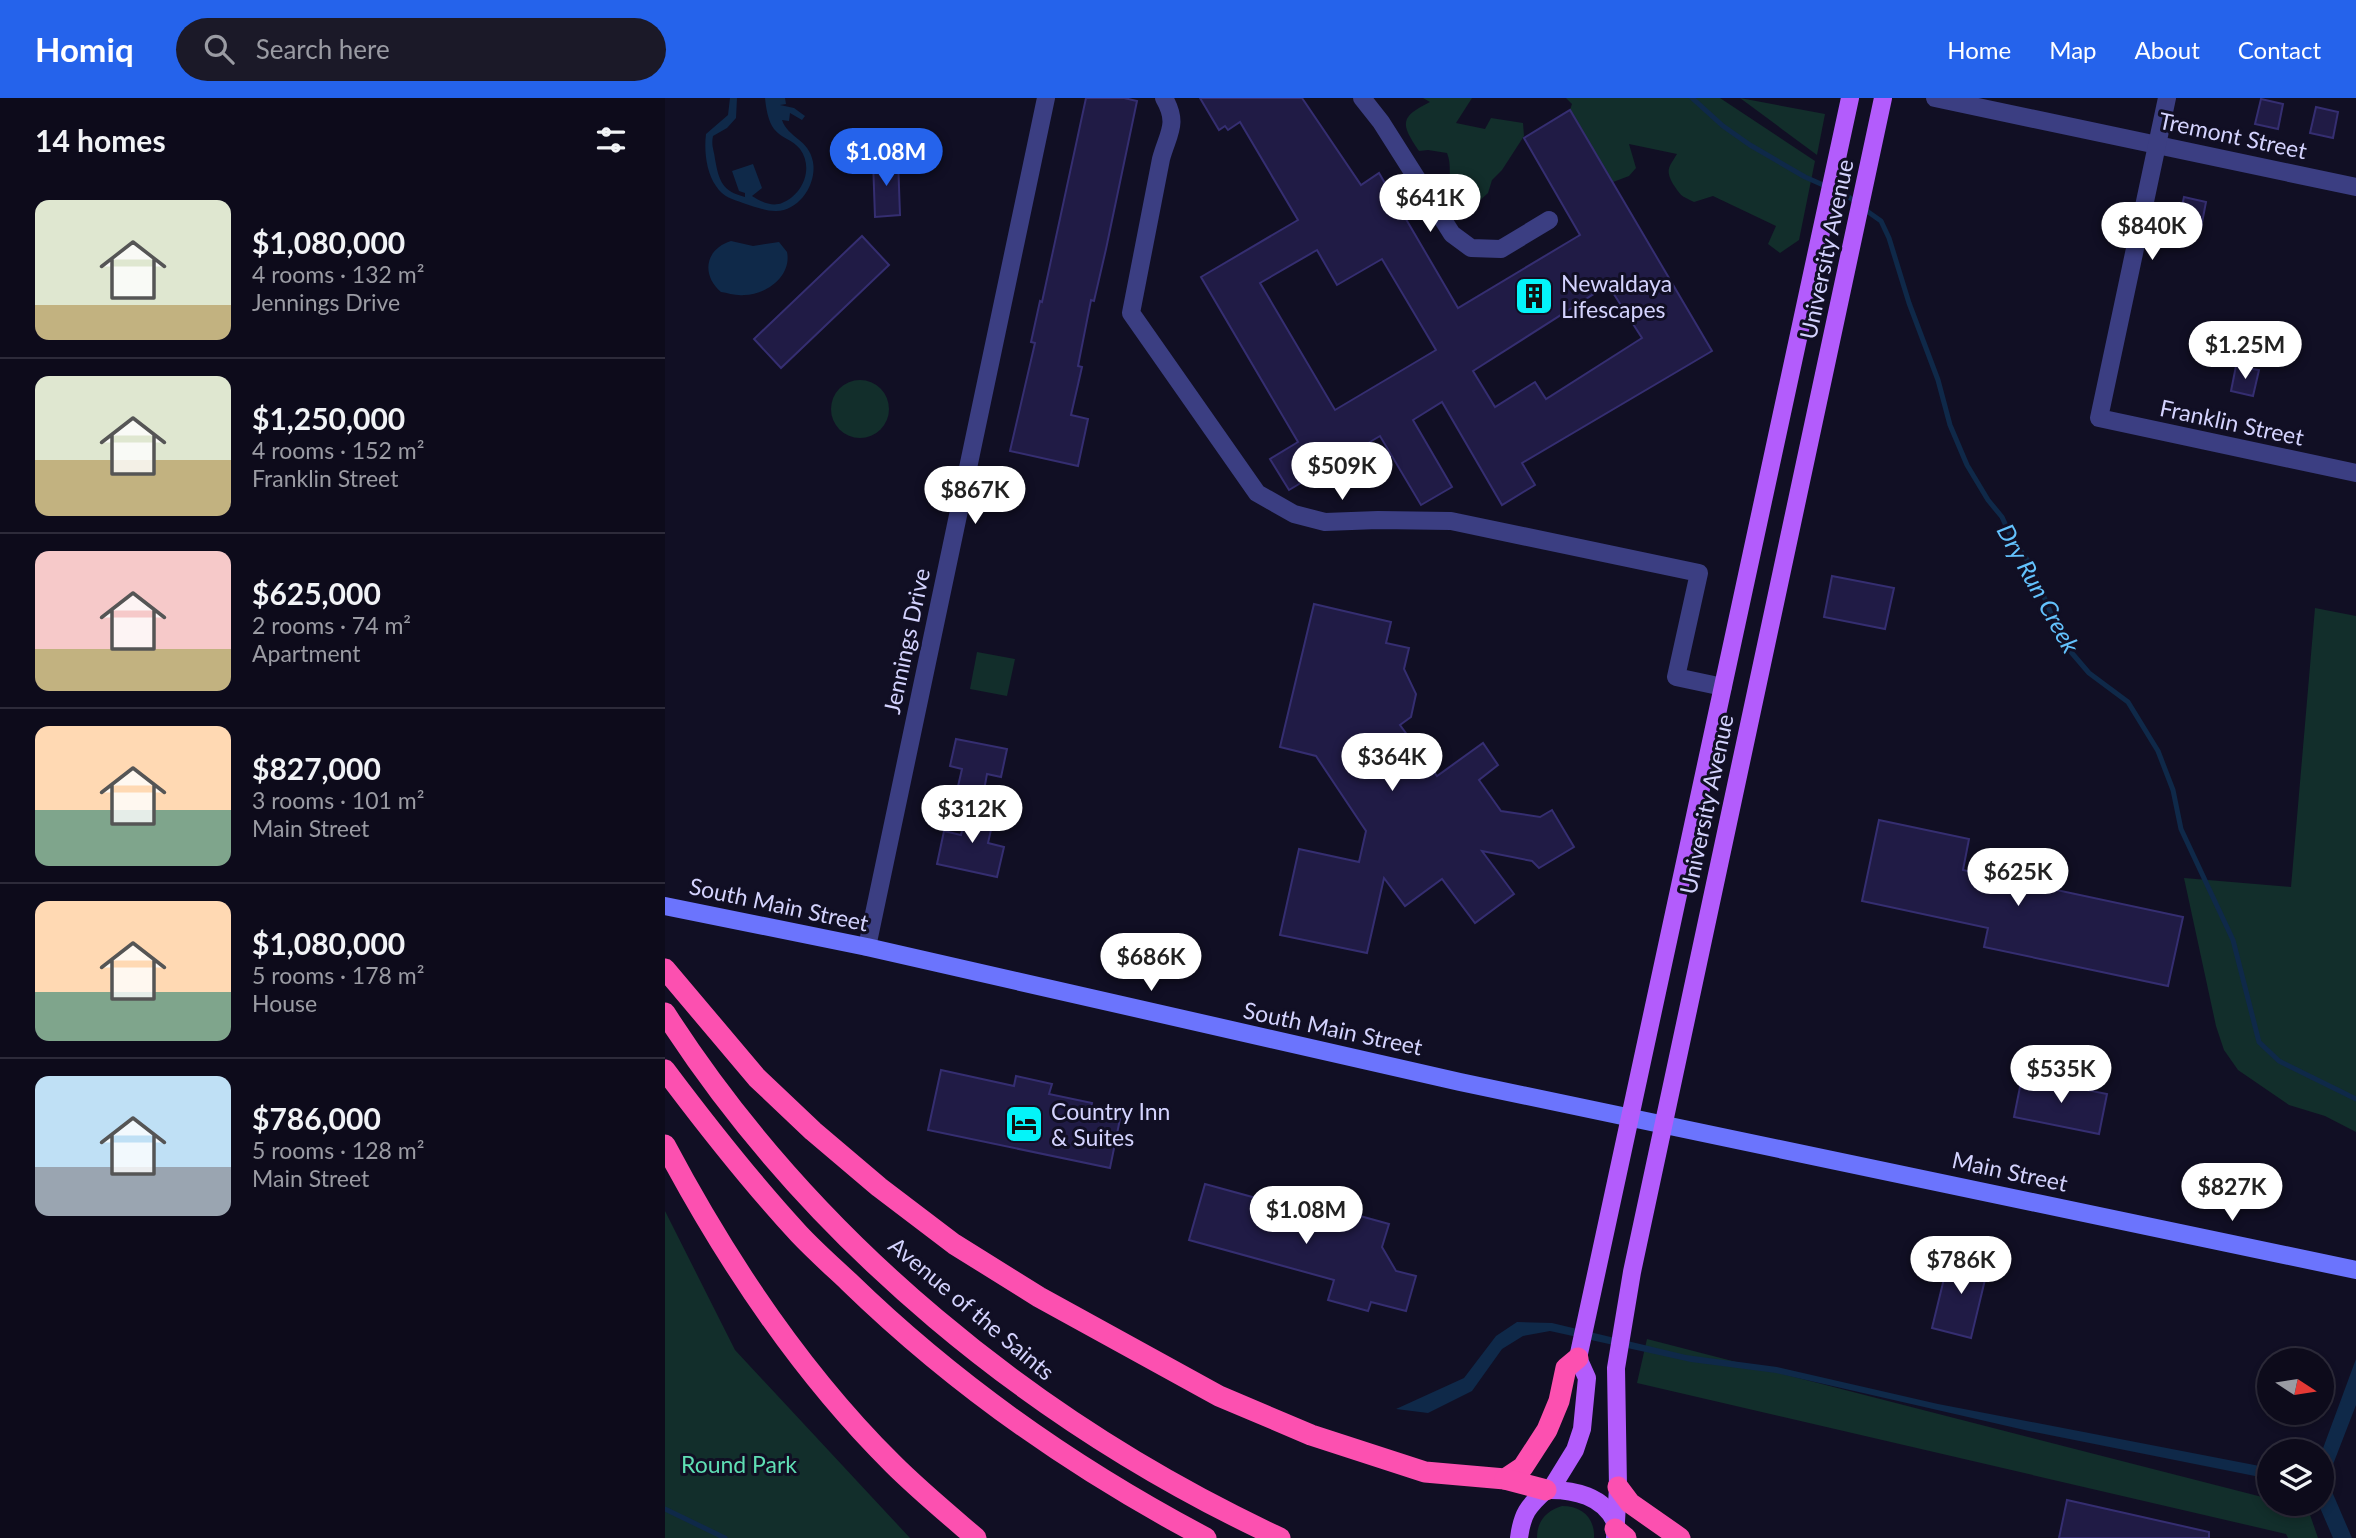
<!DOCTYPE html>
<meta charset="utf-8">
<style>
:root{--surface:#0d0b1b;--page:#1b1928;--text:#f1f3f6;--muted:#9a9ba3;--line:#2d2b3a;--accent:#2563eb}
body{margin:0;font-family:Lato,sans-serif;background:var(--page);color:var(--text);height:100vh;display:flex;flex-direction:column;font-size:26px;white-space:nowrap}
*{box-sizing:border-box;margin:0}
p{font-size:23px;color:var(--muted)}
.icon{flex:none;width:38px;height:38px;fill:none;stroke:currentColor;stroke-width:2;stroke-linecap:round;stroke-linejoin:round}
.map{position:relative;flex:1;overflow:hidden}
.drawer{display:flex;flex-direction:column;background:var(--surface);width:665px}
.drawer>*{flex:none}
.needle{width:46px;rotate:102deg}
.buttons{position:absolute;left:1592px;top:1250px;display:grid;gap:14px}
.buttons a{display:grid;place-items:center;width:77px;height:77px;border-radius:50%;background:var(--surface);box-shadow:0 4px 10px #0003,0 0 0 2px var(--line);font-size:35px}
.price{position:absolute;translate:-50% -60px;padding:0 16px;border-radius:24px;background:#fff;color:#222;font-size:23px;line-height:46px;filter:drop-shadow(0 2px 4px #0008)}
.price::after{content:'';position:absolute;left:50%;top:42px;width:21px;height:16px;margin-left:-10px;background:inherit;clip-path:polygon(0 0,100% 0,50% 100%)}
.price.selected{background:var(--accent);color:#fff}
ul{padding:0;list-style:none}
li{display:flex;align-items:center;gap:21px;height:175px;padding:0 35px}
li+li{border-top:2px solid var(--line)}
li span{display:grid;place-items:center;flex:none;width:196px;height:140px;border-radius:14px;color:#555}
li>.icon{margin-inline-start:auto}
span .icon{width:84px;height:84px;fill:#fffc;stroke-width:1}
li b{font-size:30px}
h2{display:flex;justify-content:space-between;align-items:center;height:84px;padding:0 35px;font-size:30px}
header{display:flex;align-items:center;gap:42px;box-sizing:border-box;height:98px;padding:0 35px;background:var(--accent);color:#fff}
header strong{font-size:33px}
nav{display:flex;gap:38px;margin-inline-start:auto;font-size:24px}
.search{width:490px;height:63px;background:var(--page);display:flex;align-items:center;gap:18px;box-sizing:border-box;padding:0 24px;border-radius:38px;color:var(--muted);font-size:26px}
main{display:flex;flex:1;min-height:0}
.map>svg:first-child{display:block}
</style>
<header>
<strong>Homiq</strong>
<div class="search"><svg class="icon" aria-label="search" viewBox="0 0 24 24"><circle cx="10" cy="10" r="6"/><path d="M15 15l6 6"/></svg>Search here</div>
<nav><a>Home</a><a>Map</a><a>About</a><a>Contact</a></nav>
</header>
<main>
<section class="drawer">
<h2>14 homes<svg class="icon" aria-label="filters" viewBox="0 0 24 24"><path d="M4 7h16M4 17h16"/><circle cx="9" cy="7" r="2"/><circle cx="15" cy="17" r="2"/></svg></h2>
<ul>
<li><span style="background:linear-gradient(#dfe7d0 75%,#c2b280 0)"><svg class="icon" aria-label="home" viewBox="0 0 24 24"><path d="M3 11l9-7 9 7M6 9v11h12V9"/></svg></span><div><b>$1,080,000</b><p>4 rooms · 132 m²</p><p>Jennings Drive</p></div></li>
<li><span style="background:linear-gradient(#dfe7d0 60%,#c2b280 0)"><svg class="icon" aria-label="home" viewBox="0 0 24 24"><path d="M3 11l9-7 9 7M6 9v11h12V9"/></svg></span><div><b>$1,250,000</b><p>4 rooms · 152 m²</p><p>Franklin Street</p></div></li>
<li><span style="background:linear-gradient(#f6c9c9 70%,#c2b280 0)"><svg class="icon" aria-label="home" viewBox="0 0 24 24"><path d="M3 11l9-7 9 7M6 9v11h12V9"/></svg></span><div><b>$625,000</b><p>2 rooms · 74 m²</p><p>Apartment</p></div></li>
<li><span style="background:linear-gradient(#ffd9b3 60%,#7fa58c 0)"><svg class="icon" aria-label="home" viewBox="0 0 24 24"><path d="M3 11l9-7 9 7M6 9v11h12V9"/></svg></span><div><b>$827,000</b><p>3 rooms · 101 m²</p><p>Main Street</p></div></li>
<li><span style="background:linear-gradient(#ffd9b3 65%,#7fa58c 0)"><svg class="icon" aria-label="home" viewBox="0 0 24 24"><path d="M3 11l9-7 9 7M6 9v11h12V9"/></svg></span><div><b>$1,080,000</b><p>5 rooms · 178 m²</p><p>House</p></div></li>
<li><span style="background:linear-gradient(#bfe0f5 65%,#9aa5b1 0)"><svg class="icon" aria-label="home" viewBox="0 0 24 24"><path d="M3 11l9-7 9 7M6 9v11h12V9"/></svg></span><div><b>$786,000</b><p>5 rooms · 128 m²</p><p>Main Street</p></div></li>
</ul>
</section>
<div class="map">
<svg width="1691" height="1440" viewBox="0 0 1691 1440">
<rect width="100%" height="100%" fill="#110f24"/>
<g fill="#122e2b">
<path d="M758,0H807L791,25L820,31L826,20L858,25L859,38L837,72L827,82L823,95L812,105L786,93C783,79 787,67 782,55L763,52L754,53C735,25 735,19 765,4Z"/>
<path d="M901,0H1055L1150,63L1134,142L1115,155L1103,146L1111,128L1048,98L1029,104C1015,97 1017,99 1008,86C1000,72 1004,69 1012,56L964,46L971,70L964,78L948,84L905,12L907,6Z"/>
<path d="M1075,0L1160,16L1152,57Z"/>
<circle cx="195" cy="311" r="29"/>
<path d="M1650,510L1691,518V1034L1660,1018L1624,1007L1573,972L1559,952L1551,928L1519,780L1626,789Z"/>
<path d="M312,554L350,561L342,598L305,591Z"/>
<path d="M0,1113L70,1252L245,1440H0Z"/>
<path d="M982,1241L1605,1401V1405H1621L1643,1411L1653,1440H1623L1621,1436L972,1285Z"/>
<path d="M897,1408C917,1408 930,1420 929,1440H872C872,1423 881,1413 897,1408Z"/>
</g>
<g fill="#0f2949">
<path d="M65,0H72L71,20L62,30L48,38C46,48 49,52 50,61C54,83 57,93 80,99V95L74,93L67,73L88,66L97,90L87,98C96,104 107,109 117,105C138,97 149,70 135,51C128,42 116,40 109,31C103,23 101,10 100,0H120L121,6L115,7L129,10L140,18L137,22L125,15L124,23L117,22C123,40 144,41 148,64C152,86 134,114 110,113C99,113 88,108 78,105C67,101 58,99 51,88C41,74 39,52 41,36L63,17Z"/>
<path d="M66,143L88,148L114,144L122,154C127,178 101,197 79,197C71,198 63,195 56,194C36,177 40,151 66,143Z"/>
<path d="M852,1224L887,1225L1021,1257L1112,1269L1273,1306L1605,1370V1381L1364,1333L1111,1275L1026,1264L885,1233L858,1238L837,1251L807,1293L763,1315L731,1311L799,1280L831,1238Z"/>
<path d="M1691,1261V1307L1662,1382L1687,1440H1668L1653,1405H1657V1353Z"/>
</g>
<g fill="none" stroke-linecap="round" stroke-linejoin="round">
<g stroke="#0f2949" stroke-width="5">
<path d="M1027,0L1058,28L1085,47L1140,79L1181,97L1192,105"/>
<path d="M1199,111L1216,123L1224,140L1244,205L1273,282L1285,327L1302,367L1323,402L1337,419L1347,441L1366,467L1391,528L1406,554L1424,575L1463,604L1493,653L1508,692L1516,731L1568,842L1594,944L1614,963L1691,1001"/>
<path d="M0,1411L60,1440"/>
</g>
</g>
<g fill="#201b45" stroke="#352e71" stroke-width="2" fill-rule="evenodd">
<path d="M421,0H459L472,3L441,151L429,203L426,202L413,268L417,269L406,317L423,321L413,368L345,353L370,245L366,244L375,203L377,204Z"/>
<path d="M535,0H637L696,87L714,75L793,210L915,137L859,40L905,12L1047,253L857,365L870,387L837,407L777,304L748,322L787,389L756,407L715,338L624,392L605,361L633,344L536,179L633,122L575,24L563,32L560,28L554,32ZM652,152L672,187L717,161L771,252L670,312L595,185ZM943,187L977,240L881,301L870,284L830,309L808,273Z"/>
<path d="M1596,1L1618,6L1613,31L1590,26Z"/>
<path d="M1651,9L1673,14L1668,40L1645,35Z"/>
<path d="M233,61L235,117L210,119L208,62Z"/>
<path d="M1519,99L1541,104L1536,130L1513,125Z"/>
<path d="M197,138L224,167L116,270L89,241Z"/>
<path d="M1571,268L1594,272L1588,298L1566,293Z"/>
<path d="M1167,478L1229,490L1220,531L1159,519Z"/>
<path d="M649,506L726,524L721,545L744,550L739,571L751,596L746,619L735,627L772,678L818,645L833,667L814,682L836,713L875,719L887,712L909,749L874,770L867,763L817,753L849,796L810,825L777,781L740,808L719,780L702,855L615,837L634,751L694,764L701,733L651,658L615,649Z"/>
<path d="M291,641L342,651L336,679L322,676L317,703L291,697L297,671L285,668Z"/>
<path d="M303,708L330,714L323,745L339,749L332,779L272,766L279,733L296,737Z"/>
<path d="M1214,722L1304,741L1298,772L1518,819L1503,888L1319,849L1323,830L1197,803Z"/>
<path d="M276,972L349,988L351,978L387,986L384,996L427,1005L425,1014L455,1021L445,1070L263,1032Z"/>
<path d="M1357,979L1442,996L1434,1036L1349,1019Z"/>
<path d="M540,1086L686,1126L688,1116L724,1126L717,1149L731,1173L751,1178L741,1213L706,1204L703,1213L663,1202L669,1182L524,1142Z"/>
<path d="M1285,1156L1324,1165L1306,1240L1267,1230Z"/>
<path d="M1402,1402L1544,1434V1440H1394Z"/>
</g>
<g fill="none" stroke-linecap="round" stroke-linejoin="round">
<g stroke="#3b3e82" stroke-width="18">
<path d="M499,0C514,26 503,35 496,61L466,215L592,395L629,416L660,424L713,422L786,423L1034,475L1011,579L1058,589"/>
<path d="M697,0L716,24L787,136L806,150L836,151L884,122"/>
<path d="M1270,0L1691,89"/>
<path d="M1502,0L1434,320L1691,375"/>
<path d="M202,849L381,0"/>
</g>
<path stroke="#6b74fd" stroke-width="18" d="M0,808L202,849L795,984L1691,1172"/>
<g stroke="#b35cfc" stroke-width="18">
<path d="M886,1391L910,1352L917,1331L922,1280L913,1260L1185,0"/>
<path d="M854,1440C857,1416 863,1408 881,1392C908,1391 940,1398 951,1426"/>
<path d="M950,1440L953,1389L951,1270L967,1174L1218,0"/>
</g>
<g stroke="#fc50b0" stroke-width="21">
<path d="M0,871L92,980L148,1033L214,1089L289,1146L374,1199L554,1298L646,1337L760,1374L840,1381L858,1369L882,1332L894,1303L901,1270L913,1260"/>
<path d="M0,915C147,1144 370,1326 615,1440"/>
<path d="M0,972C42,1028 86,1084 134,1136C150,1153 167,1168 184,1184C290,1287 410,1371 541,1440"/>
<path d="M0,1047C61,1162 135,1274 228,1366C254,1392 283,1416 311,1440"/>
<path d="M840,1381L881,1392"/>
<path d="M953,1389L965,1405L1015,1440"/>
<path d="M950,1431L961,1440"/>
</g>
</g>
<defs>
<symbol id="building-square" viewBox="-11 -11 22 22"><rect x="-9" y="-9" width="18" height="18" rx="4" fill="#04f4f9" stroke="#110f24"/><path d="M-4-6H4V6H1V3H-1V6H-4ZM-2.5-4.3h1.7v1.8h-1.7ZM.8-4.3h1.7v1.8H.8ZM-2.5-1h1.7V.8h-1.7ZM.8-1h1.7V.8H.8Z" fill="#111"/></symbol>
<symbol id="hotel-square" viewBox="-11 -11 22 22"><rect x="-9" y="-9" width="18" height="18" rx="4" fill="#04f4f9" stroke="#110f24"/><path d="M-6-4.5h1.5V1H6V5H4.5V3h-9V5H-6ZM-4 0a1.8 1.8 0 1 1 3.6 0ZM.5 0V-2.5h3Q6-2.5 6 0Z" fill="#111"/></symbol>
</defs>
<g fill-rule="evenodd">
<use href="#building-square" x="847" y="176" width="44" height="44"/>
<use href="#hotel-square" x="337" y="1004" width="44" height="44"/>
</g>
<g text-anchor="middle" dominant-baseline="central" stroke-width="6" stroke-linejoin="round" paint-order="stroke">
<g font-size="23" fill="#d4d3fe" stroke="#110f24">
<text transform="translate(1568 37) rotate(12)">Tremont Street</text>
<text transform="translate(1161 151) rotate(-78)">University Avenue</text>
<text transform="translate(1567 324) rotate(12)">Franklin Street</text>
<text transform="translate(241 543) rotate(-78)">Jennings Drive</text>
<text transform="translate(1041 706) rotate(-78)">University Avenue</text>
<text transform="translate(114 806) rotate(12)">South Main Street</text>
<text transform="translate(668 930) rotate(12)">South Main Street</text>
<text transform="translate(1345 1073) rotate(12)">Main Street</text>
<text transform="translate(307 1210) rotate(40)">Avenue of the Saints</text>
</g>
<g font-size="23" fill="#d4d3fe" stroke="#110f24" text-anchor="start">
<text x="896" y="185">Newaldaya<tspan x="896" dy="26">Lifescapes</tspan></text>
<text x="386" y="1013">Country Inn<tspan x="386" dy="26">&amp; Suites</tspan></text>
</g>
<g font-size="23" fill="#5fdeb4" stroke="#110f24">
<text x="74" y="1366">Round Park</text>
</g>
<g font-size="24" font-style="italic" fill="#63c2fd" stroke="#110f24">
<text transform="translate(1374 490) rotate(61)">Dry Run Creek</text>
</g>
</g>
</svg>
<div class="buttons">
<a><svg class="needle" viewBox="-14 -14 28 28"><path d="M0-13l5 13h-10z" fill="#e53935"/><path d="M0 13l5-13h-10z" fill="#9a9ba3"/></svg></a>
<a><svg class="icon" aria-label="layers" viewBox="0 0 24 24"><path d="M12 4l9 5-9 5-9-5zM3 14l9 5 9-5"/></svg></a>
</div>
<b class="price selected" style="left:221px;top:90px">$1.08M</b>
<b class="price" style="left:765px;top:136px">$641K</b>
<b class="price" style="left:1487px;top:164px">$840K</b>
<b class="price" style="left:1580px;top:283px">$1.25M</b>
<b class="price" style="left:677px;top:404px">$509K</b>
<b class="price" style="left:310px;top:428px">$867K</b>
<b class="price" style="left:727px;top:695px">$364K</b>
<b class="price" style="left:307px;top:747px">$312K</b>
<b class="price" style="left:1353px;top:810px">$625K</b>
<b class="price" style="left:486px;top:895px">$686K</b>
<b class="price" style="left:1396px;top:1007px">$535K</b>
<b class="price" style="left:1567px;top:1125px">$827K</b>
<b class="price" style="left:641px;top:1148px">$1.08M</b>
<b class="price" style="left:1296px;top:1198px">$786K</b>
</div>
</main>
